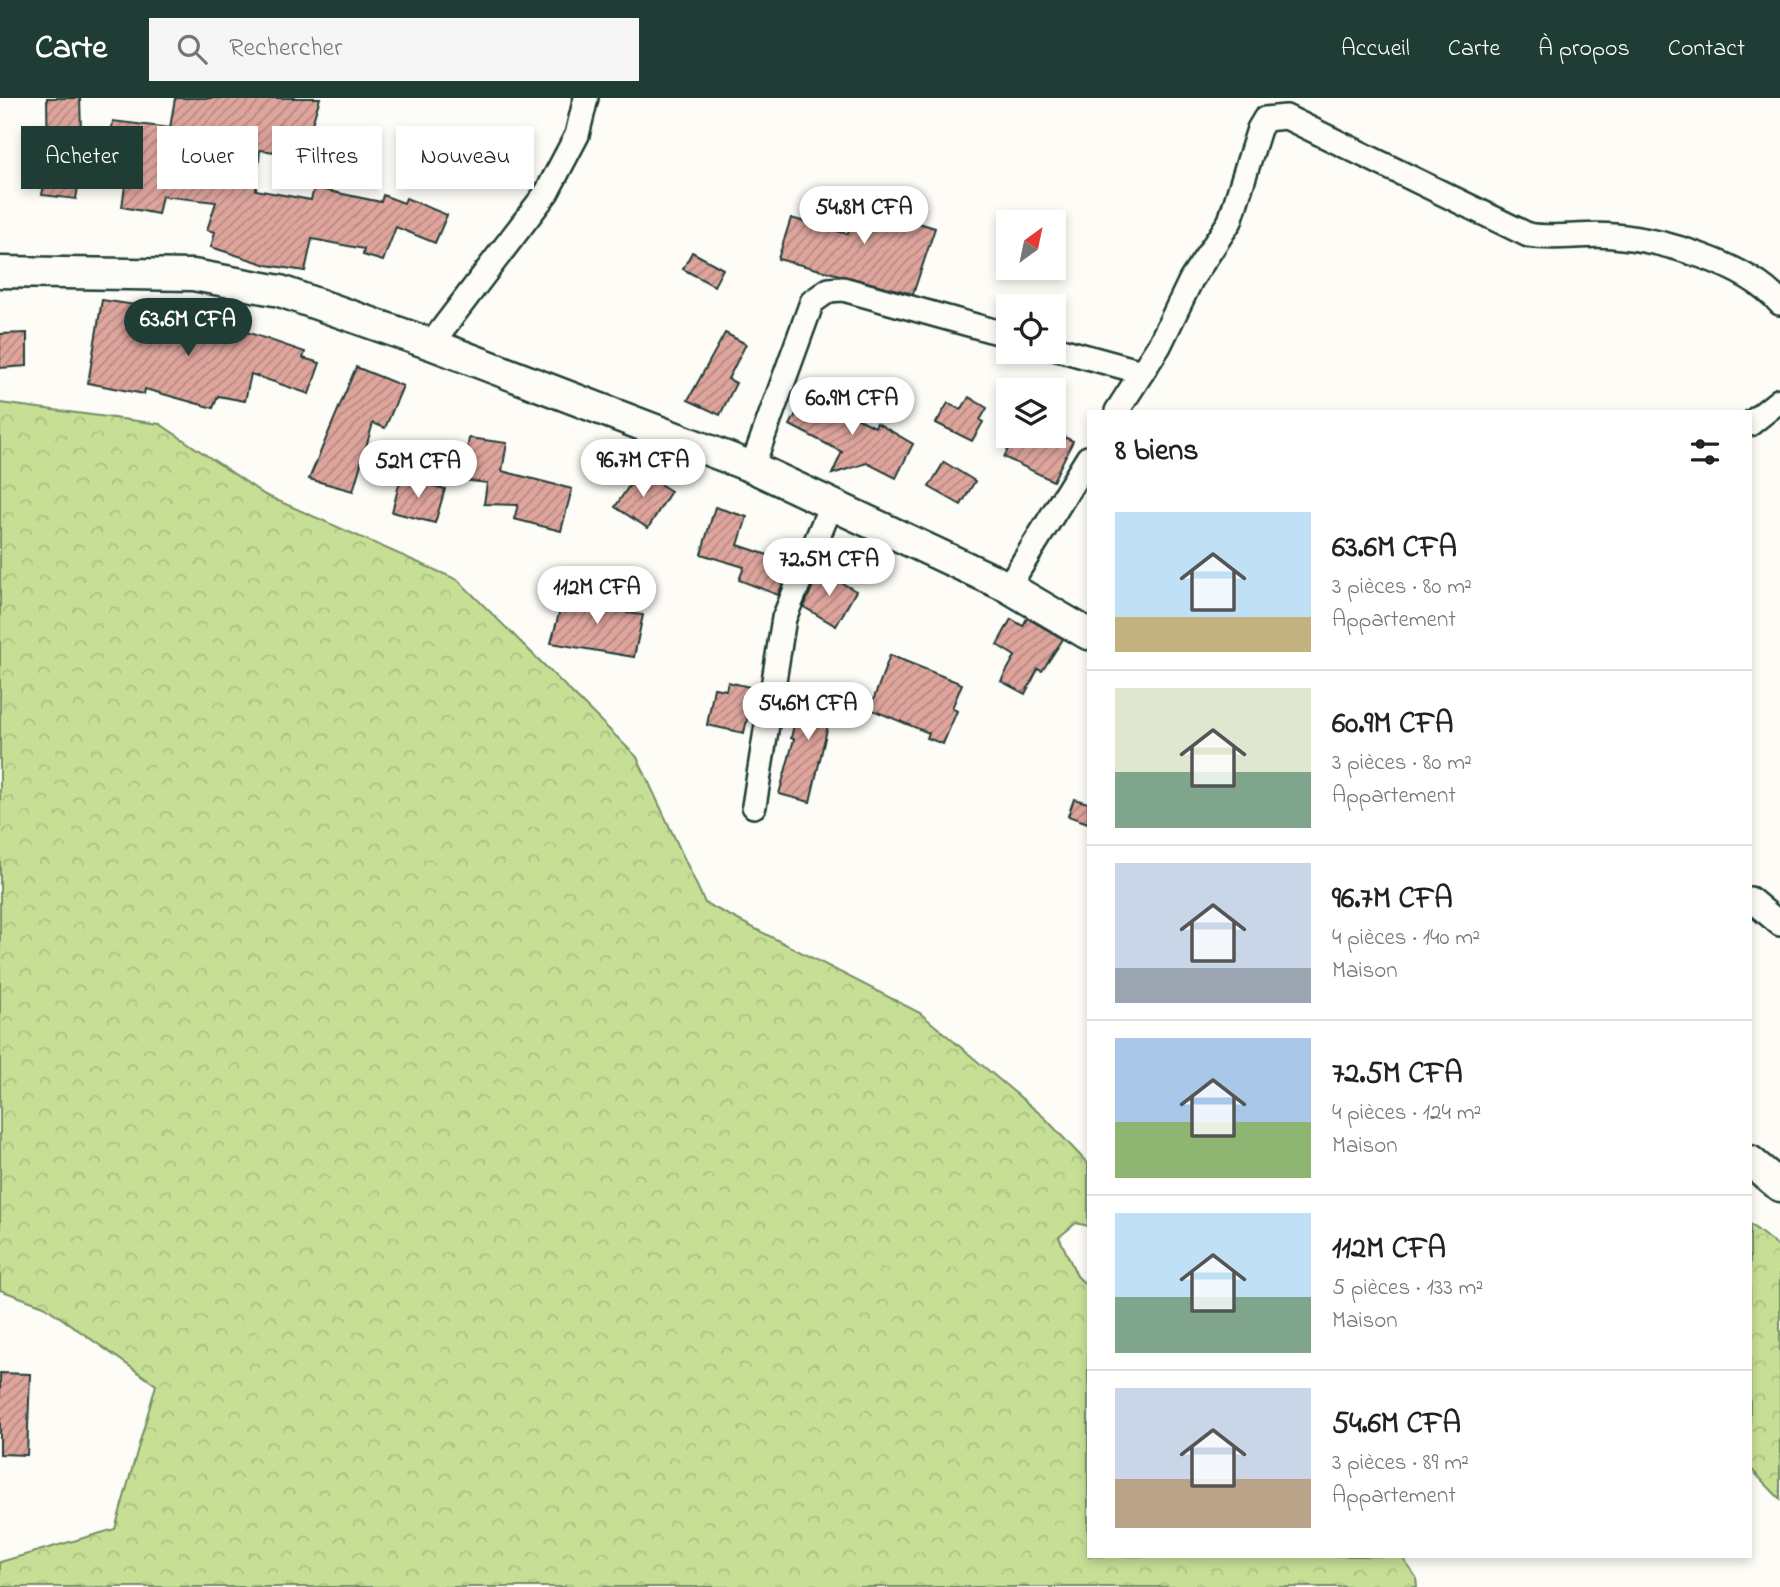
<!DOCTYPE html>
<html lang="fr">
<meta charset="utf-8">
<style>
:root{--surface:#fff;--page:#f6f6f6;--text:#222;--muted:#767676;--line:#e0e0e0;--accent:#1f3d34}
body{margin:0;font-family:"Indie Flower",sans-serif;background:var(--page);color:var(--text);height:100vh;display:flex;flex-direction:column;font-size:26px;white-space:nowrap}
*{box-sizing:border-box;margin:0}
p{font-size:23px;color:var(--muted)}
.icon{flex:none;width:38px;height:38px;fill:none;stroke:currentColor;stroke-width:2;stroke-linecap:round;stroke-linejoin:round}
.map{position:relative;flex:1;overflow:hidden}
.side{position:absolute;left:1087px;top:312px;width:665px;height:1148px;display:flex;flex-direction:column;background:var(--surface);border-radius:0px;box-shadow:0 4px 10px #0003}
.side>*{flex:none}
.banner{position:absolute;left:21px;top:28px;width:665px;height:63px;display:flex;gap:14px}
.needle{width:46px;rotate:33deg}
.tools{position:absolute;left:996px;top:112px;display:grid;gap:14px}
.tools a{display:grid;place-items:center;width:70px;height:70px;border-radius:0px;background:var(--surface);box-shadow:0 4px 10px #0003;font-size:35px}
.price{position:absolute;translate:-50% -60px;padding:0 16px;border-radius:24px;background:#fff;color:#222;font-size:23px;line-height:46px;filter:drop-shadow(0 2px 4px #0008)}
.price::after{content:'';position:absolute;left:50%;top:42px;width:21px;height:16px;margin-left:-10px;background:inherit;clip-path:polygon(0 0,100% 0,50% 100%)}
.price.on{background:var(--accent);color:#fff}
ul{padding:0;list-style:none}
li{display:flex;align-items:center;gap:21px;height:175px;padding:0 28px}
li+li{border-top:2px solid var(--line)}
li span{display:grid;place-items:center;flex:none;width:196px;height:140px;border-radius:0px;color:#555}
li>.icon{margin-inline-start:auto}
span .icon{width:84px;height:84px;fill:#fffc;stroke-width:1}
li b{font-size:30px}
h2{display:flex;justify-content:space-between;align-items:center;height:84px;padding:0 28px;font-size:30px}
.tag{padding:0 24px;border-radius:0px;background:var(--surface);box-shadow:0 4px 10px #0003;font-size:24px;line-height:63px}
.tag.on{background:var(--accent);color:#fff}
header{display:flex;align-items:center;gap:42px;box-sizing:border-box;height:98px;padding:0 35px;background:var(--accent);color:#fff}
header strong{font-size:33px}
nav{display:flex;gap:38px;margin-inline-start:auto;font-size:24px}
.search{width:490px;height:63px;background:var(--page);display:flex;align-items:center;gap:18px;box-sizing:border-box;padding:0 24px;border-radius:0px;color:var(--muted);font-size:26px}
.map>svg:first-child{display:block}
</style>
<header>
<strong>Carte</strong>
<div class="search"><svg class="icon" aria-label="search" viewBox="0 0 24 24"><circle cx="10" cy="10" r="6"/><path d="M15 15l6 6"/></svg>Rechercher</div>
<nav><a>Accueil</a><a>Carte</a><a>À propos</a><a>Contact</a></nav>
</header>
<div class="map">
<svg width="1780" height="1489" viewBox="0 0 1780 1489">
<defs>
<pattern id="forest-crowns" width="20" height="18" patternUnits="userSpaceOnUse" patternTransform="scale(1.75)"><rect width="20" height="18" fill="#c7df95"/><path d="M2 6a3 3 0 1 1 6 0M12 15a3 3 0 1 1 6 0" fill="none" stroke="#aac081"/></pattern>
<pattern id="building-hatch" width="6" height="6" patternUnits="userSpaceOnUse" patternTransform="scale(1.75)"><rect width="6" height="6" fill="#dfa59d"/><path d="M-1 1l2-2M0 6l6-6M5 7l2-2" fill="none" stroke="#b48881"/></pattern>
</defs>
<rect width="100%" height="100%" fill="#fdfcf7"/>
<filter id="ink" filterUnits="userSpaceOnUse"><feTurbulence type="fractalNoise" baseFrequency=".0143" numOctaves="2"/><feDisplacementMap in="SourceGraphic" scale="14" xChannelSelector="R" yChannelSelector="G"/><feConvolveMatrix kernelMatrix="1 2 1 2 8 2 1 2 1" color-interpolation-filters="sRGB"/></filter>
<g filter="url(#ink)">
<g fill="url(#forest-crowns)" stroke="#738e64" stroke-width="2">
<path d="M0,305L160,326L265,397L458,482L637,659L705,805L920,915L1045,1020L1088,1066V1128L1076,1125L1059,1139L1077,1178L1088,1189V1458H1401L1416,1479L1417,1489H0V1464L115,1431L156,1287L44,1208L0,1192Z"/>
<path d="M1750,1126L1780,1150V1401L1750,1370Z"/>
</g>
<g fill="url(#building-hatch)" stroke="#1f3d34" stroke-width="2">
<path d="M47,0H80L82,67L76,101L42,97L48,63Z"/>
<path d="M175,0H320L309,36L279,28L274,54L260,52L256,92L311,102L314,90L381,104L383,97L404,105L406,100L447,117L435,145L396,129L383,163L363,157L364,151L312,141L305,173L267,167L211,149L215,134L207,132L216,104L162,98L158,116L122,109L131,46L110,44L113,23L170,30Z"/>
<path d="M861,94L900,106L896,118L935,130L913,196L778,161L791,120L848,136Z"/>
<path d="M692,154L723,171L714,188L683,171Z"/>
<path d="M102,202L149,209L147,217L229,237L232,229L305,254L303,260L320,265L309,296L251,276L245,303L218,298L213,310L145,291L144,296L88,285Z"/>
<path d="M27,235V268L0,270V236Z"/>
<path d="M725,235L746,246L728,281L736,285L720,317L688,302Z"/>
<path d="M356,269L403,288L385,330L373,325L353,393L309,381Z"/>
<path d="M807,295L875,329L877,325L913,346L896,380L867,365L832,376L842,354L790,327Z"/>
<path d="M969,299L987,310L980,322L983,324L972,343L936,325L948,305L961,312Z"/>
<path d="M1015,338H1062L1073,343L1053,383L1004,359Z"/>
<path d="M469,340L507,345L502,373L572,391L561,433L514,421L518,407L484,406L487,385L462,382Z"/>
<path d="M944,364L975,383L961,407L929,389Z"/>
<path d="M639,373L671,393L648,430L615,409Z"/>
<path d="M401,379L445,391L435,425L392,414Z"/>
<path d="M715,409L747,419L738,447L792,465L778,497L739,482L744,469L701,456Z"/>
<path d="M819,472L856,493L836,528L804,509Z"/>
<path d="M564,497L628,507L627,515L643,517L634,559L551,545Z"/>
<path d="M1027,520L1063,541L1042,573L1038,571L1025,596L1001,583L1015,558L997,547L1011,521L1023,528Z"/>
<path d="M890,557L962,586L952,610L957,613L943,646L927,640L929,635L870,611Z"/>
<path d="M728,584L754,590L744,635L707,627L714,590L726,592Z"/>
<path d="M803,587L836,593L810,704L779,696L794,641L791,640Z"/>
<path d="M1074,701L1088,705V725L1068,718Z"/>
<path d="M0,1275L30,1276L27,1357L0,1356Z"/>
</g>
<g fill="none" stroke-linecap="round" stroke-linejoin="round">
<defs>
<g id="minor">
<path d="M431,246L547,94L577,37L586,0"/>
<path d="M1054,250L1142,274"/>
<path d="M1117,313L1159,248L1191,182L1230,123L1259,31L1265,21L1286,19L1528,137C1557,142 1585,135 1614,138C1663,142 1747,166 1780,205"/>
<path d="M1750,326L1780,302"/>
<path d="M752,369L812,204L829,192L843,191L1008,237"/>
<path d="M1008,489L1088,360"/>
<path d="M754,708L784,520L832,405"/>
<path d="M1750,801L1780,826"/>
</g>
<g id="major">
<path d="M0,174L193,177L280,193L431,246L752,369L1008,489L1088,536"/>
<path d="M1750,1063L1780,1088"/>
</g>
</defs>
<use href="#minor" stroke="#1f3d34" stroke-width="28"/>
<use href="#major" stroke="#1f3d34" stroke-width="35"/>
<use href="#minor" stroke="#fdfcf7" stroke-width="23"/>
<use href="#major" stroke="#fdfcf7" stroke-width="30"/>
</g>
</g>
</svg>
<div class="tools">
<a><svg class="needle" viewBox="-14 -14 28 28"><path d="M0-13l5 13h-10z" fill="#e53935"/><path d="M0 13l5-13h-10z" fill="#767676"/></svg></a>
<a><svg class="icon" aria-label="locate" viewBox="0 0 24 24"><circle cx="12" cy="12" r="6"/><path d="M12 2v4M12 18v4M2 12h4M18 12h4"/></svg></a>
<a><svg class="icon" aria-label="layers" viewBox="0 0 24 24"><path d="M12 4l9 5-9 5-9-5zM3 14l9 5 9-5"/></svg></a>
</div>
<b class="price" style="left:864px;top:148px">54.8M CFA</b>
<b class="price on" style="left:188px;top:260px">63.6M CFA</b>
<b class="price" style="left:852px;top:339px">60.9M CFA</b>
<b class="price" style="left:643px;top:401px">96.7M CFA</b>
<b class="price" style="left:418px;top:402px">52M CFA</b>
<b class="price" style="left:829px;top:500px">72.5M CFA</b>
<b class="price" style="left:597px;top:528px">112M CFA</b>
<b class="price" style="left:808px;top:644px">54.6M CFA</b>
<div class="banner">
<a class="tag on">Acheter</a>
<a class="tag">Louer</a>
<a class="tag">Filtres</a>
<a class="tag">Nouveau</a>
</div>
<section class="side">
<h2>8 biens<svg class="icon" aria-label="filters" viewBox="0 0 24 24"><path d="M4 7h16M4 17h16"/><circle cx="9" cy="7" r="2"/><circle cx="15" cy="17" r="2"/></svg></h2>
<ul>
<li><span style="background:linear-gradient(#bfe0f5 75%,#c2b280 0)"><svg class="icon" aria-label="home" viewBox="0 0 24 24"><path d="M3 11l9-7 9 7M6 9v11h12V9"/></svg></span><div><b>63.6M CFA</b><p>3 pièces · 80 m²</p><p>Appartement</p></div></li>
<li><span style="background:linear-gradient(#dfe7d0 60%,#7fa58c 0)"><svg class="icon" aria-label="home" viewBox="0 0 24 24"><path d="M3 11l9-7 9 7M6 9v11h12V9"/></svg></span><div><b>60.9M CFA</b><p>3 pièces · 80 m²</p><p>Appartement</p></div></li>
<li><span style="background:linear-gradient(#c9d6e8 75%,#9aa5b1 0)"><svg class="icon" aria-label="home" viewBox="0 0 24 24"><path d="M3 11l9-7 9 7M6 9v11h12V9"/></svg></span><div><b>96.7M CFA</b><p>4 pièces · 140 m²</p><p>Maison</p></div></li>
<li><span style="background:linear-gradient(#a9c7e8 60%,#8fb573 0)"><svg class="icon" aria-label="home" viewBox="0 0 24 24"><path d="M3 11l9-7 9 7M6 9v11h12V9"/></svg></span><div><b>72.5M CFA</b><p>4 pièces · 124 m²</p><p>Maison</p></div></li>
<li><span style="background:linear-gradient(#bfe0f5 60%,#7fa58c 0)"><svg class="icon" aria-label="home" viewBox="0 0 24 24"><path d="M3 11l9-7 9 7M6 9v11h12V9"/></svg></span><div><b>112M CFA</b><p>5 pièces · 133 m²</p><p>Maison</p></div></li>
<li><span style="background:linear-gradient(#c9d6e8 65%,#b9a48a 0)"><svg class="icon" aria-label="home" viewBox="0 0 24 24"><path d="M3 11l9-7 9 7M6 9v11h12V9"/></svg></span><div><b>54.6M CFA</b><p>3 pièces · 89 m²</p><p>Appartement</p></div></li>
</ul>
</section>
</div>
